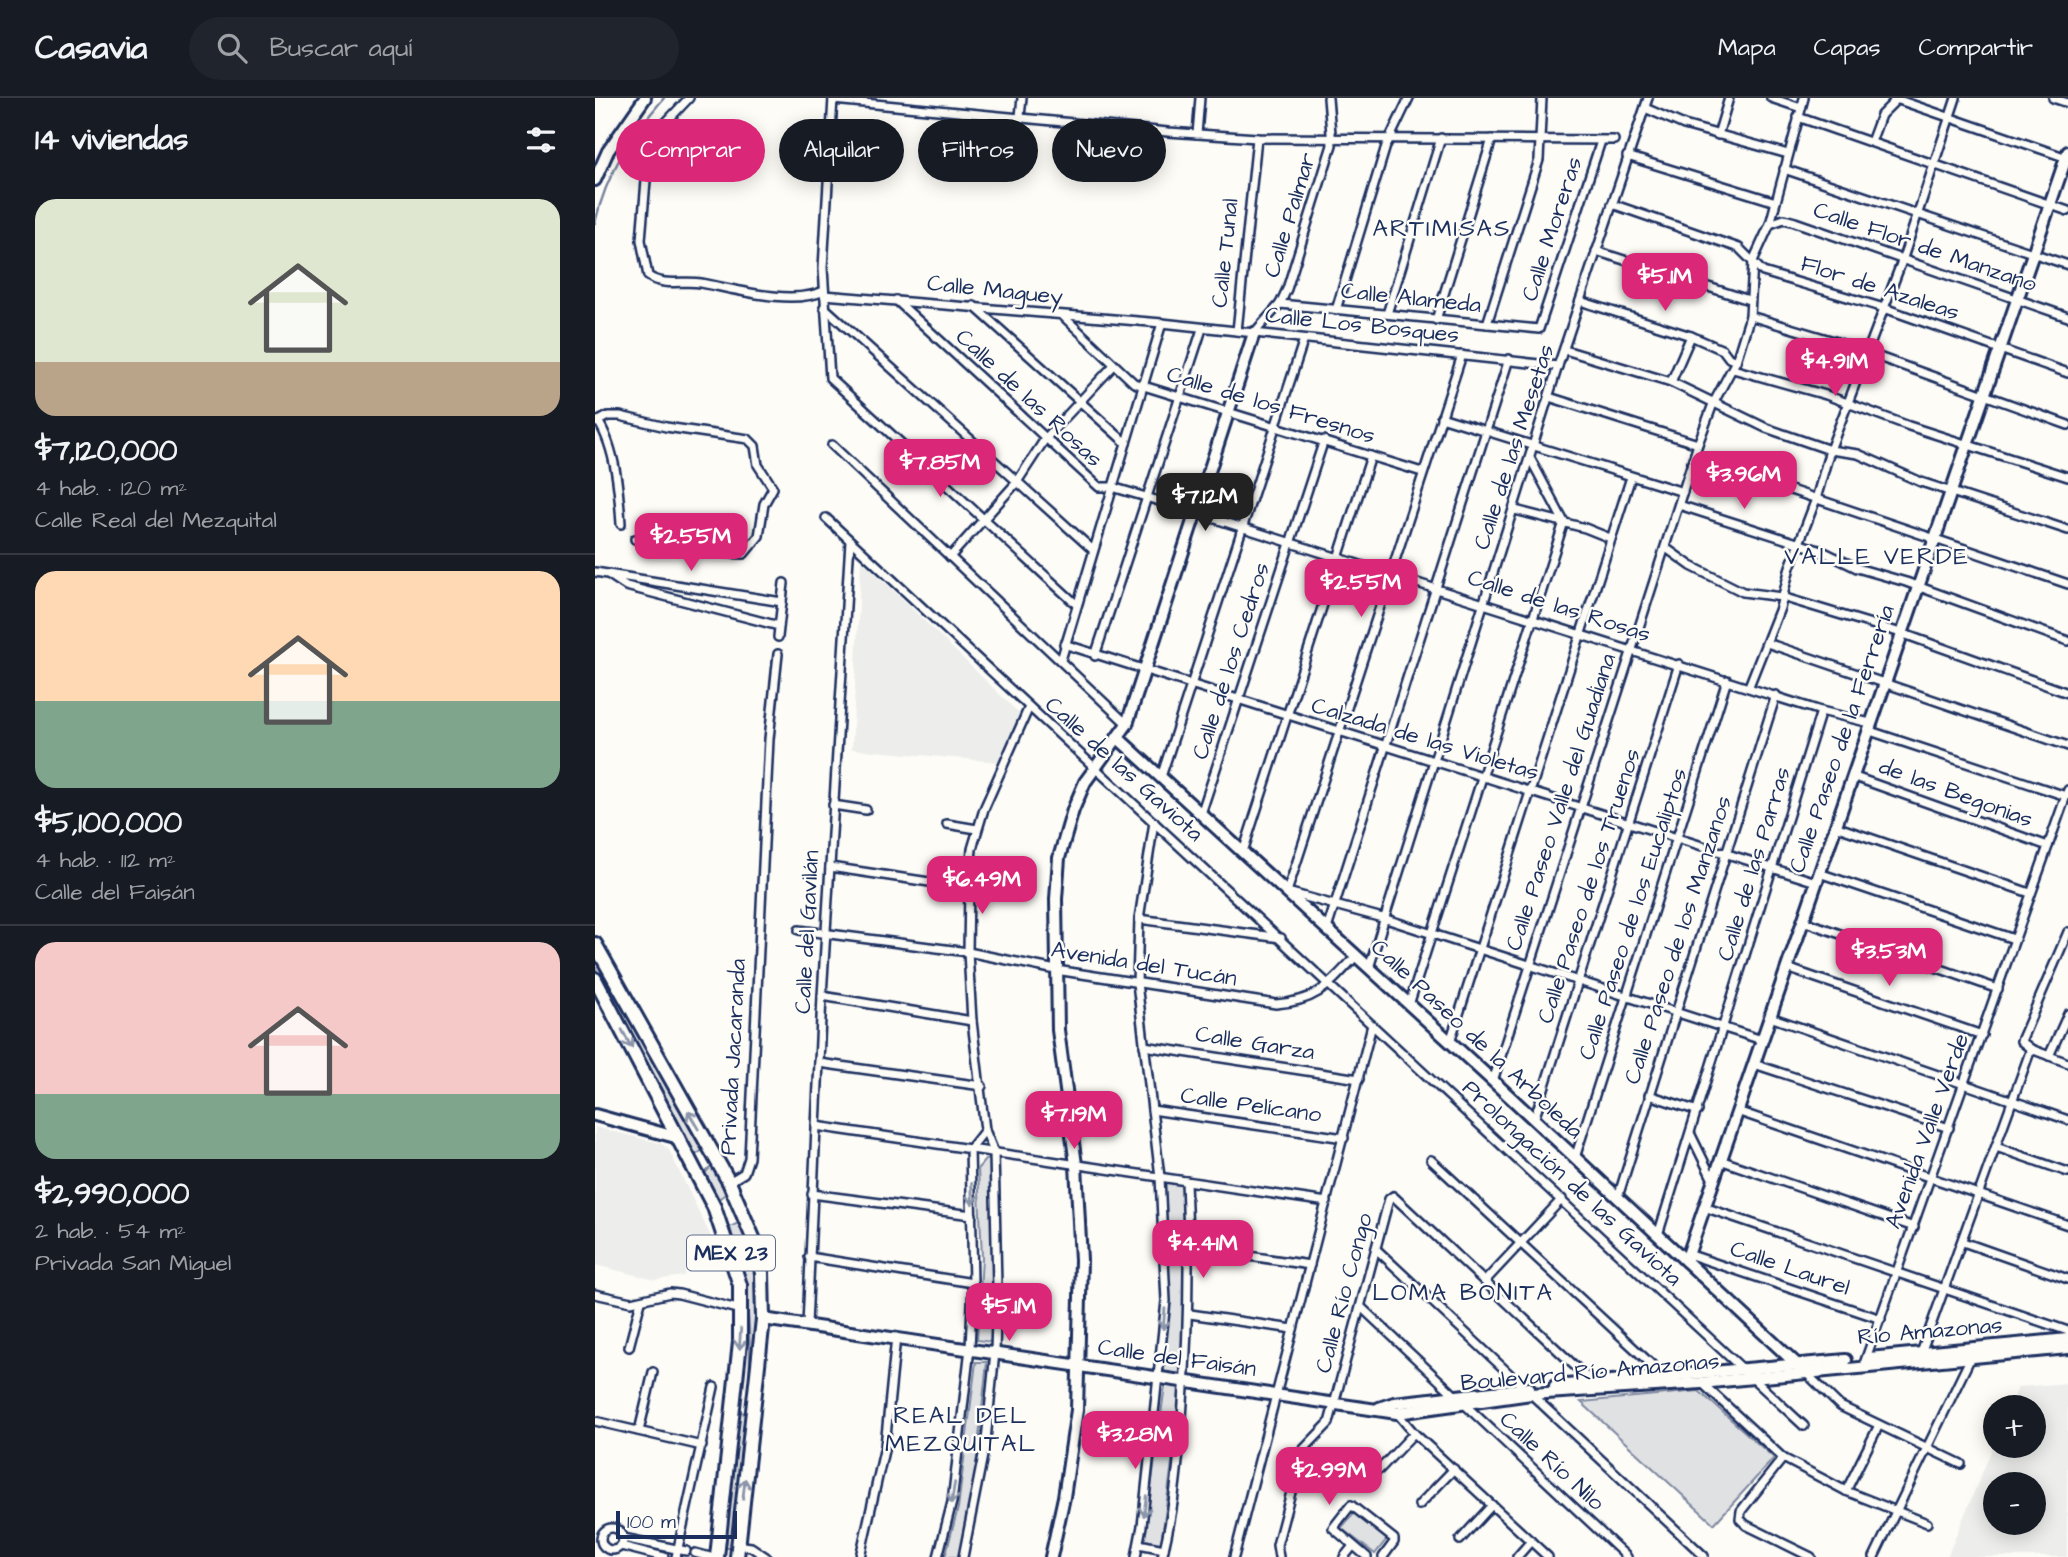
<!DOCTYPE html>
<html lang="es">
<meta charset="utf-8">
<style>
:root{--surface:#171b24;--page:#20242c;--text:#f1f3f6;--muted:#9ea1a6;--line:#363941;--accent:#db2777}
body{margin:0;font-family:"Architects Daughter",sans-serif;background:var(--page);color:var(--text);height:100vh;display:flex;flex-direction:column;font-size:26px;white-space:nowrap}
*{box-sizing:border-box;margin:0}
p{font-size:23px;color:var(--muted)}
.icon{flex:none;width:38px;height:38px;fill:none;stroke:currentColor;stroke-width:2;stroke-linecap:round;stroke-linejoin:round}
.map{position:relative;flex:1;overflow:hidden}
.details{display:flex;flex-direction:column;background:var(--surface);width:595px}
.details>*{flex:none}
.hud{position:absolute;left:21px;top:21px;width:665px;height:63px;display:flex;gap:14px}
.tools{position:absolute;left:1388px;top:1297px;display:grid;gap:14px}
.tools a{display:grid;place-items:center;width:63px;height:63px;border-radius:50%;background:var(--surface);box-shadow:0 4px 18px #0003;font-size:35px}
.scale{position:absolute;left:21px;bottom:18px;width:121px;box-sizing:border-box;padding-left:7px;border:4px solid #1b2f5e;border-top:0;font-size:19px;line-height:24px;white-space:nowrap;color:#1b2f5e;-webkit-text-stroke:5px #fdfcf7;paint-order:stroke}
.price{position:absolute;translate:-50% -60px;padding:0 16px;border-radius:14px;background:var(--accent);color:#fff;font-size:23px;line-height:46px;filter:drop-shadow(0 2px 4px #0008)}
.price::after{content:'';position:absolute;left:50%;top:42px;width:21px;height:16px;margin-left:-10px;background:inherit;clip-path:polygon(0 0,100% 0,50% 100%)}
.price.on{background:#222;color:#fff}
ul{padding:0;list-style:none}
li{display:grid;align-content:center;gap:14px;height:371px;padding:0 35px}
li+li{border-top:2px solid var(--line)}
li span{display:grid;place-items:center;height:217px;border-radius:21px;color:#555}
li>.icon{margin-inline-start:auto}
span .icon{width:126px;height:126px;fill:#fffc;stroke-width:1}
li b{font-size:30px}
h2{display:flex;justify-content:space-between;align-items:center;height:84px;padding:0 35px;font-size:30px}
.chip{padding:0 24px;border-radius:32px;background:var(--surface);box-shadow:0 4px 18px #0003;font-size:24px;line-height:63px}
.chip.on{background:var(--accent);color:#fff}
header{display:flex;align-items:center;gap:42px;box-sizing:border-box;height:98px;padding:0 35px;background:var(--surface);border-bottom:2px solid var(--line)}
header strong{font-size:33px}
nav{display:flex;gap:38px;margin-inline-start:auto;font-size:24px}
.search{width:490px;height:63px;background:var(--page);display:flex;align-items:center;gap:18px;box-sizing:border-box;padding:0 24px;border-radius:38px;color:var(--muted);font-size:26px}
main{display:flex;flex:1;min-height:0}
.map>svg:first-child{display:block}
</style>
<header>
<strong>Casavia</strong>
<div class="search"><svg class="icon" aria-label="search" viewBox="0 0 24 24"><circle cx="10" cy="10" r="6"/><path d="M15 15l6 6"/></svg>Buscar aquí</div>
<nav><a>Mapa</a><a>Capas</a><a>Compartir</a></nav>
</header>
<main>
<section class="details">
<h2>14 viviendas<svg class="icon" aria-label="filters" viewBox="0 0 24 24"><path d="M4 7h16M4 17h16"/><circle cx="9" cy="7" r="2"/><circle cx="15" cy="17" r="2"/></svg></h2>
<ul>
<li><span style="background:linear-gradient(#dfe7d0 75%,#b9a48a 0)"><svg class="icon" aria-label="home" viewBox="0 0 24 24"><path d="M3 11l9-7 9 7M6 9v11h12V9"/></svg></span><div><b>$7,120,000</b><p>4 hab. · 120 m²</p><p>Calle Real del Mezquital</p></div></li>
<li><span style="background:linear-gradient(#ffd9b3 60%,#7fa58c 0)"><svg class="icon" aria-label="home" viewBox="0 0 24 24"><path d="M3 11l9-7 9 7M6 9v11h12V9"/></svg></span><div><b>$5,100,000</b><p>4 hab. · 112 m²</p><p>Calle del Faisán</p></div></li>
<li><span style="background:linear-gradient(#f6c9c9 70%,#7fa58c 0)"><svg class="icon" aria-label="home" viewBox="0 0 24 24"><path d="M3 11l9-7 9 7M6 9v11h12V9"/></svg></span><div><b>$2,990,000</b><p>2 hab. · 54 m²</p><p>Privada San Miguel</p></div></li>
</ul>
</section>
<div class="map">
<svg width="1473" height="1459" viewBox="0 0 1473 1459">
<rect width="100%" height="100%" fill="#fdfcf7"/>
<filter id="ink" filterUnits="userSpaceOnUse"><feTurbulence type="fractalNoise" baseFrequency=".0143" numOctaves="2"/><feDisplacementMap in="SourceGraphic" scale="14" xChannelSelector="R" yChannelSelector="G"/><feConvolveMatrix kernelMatrix="1 2 1 2 8 2 1 2 1" color-interpolation-filters="sRGB"/></filter>
<g filter="url(#ink)">
<g fill="#edeeec" fill-rule="evenodd">
<path d="M266,461L425,616L403,664L257,651Z"/>
<path d="M0,1029L65,1045L73,1050L123,1153L97,1145L89,1178L60,1182L0,1167Z"/>
<path d="M1473,1285L1472,1459H1352L1400,1344V1348H1438V1309H1415L1423,1289ZM1438,1386V1424H1400V1386Z"/>
</g>
<g fill="#e0e1e3" stroke="#7e88a0" stroke-width="2">
<path d="M0,851L108,1052L100,1057L0,869Z"/>
<path d="M396,1061L401,1159L396,1244L382,1242L387,1160L383,1070L390,1062Z"/>
<path d="M119,1066L132,1095L122,1102L109,1076Z"/>
<path d="M565,1079L592,1085L591,1282L564,1278L573,1181Z"/>
<path d="M145,1124L164,1163L161,1287H154C157,1226 152,1187 135,1129Z"/>
<path d="M381,1264H392L376,1415L365,1459H350L363,1410Z"/>
<path d="M570,1287L587,1290L566,1447L549,1442Z"/>
<path d="M1104,1293L1179,1360L1119,1426L986,1304Z"/>
<path d="M145,1314L152,1315L135,1450H129Z"/>
<path d="M762,1412L795,1437L780,1456L746,1430Z"/>
</g>
<g fill="none" stroke-linecap="round" stroke-linejoin="round">
<path stroke="#76819c" stroke-width="2.5" d="M0,125C12,74 35,39 69,0"/>
<defs>
<g id="street">
<path d="M94,0L60,36L54,47L46,142L53,178C69,189 88,182 106,185C140,191 196,208 229,193"/>
<path d="M238,0L228,170L235,280L482,507"/>
<path d="M1176,0L1206,10"/>
<path d="M1298,0L1472,60"/>
<path d="M1458,0L1473,5"/>
<path d="M238,2L573,34L662,40L1019,42"/>
<path d="M1050,10L1089,27L1193,56"/>
<path d="M425,18L427,0"/>
<path d="M1203,19L1473,113"/>
<path d="M602,36L605,0"/>
<path d="M1123,37L1134,0"/>
<path d="M1276,44L1286,17L1301,2"/>
<path d="M1032,58L1181,104"/>
<path d="M1189,71L1473,167"/>
<path d="M1017,106L1144,150L1168,174L1289,210L1473,275"/>
<path d="M1175,126L1189,121L1200,124L1473,219"/>
<path d="M1001,153L1154,202"/>
<path d="M229,197L567,225L963,268"/>
<path d="M301,202L504,389H517L551,399L1226,613L1275,625"/>
<path d="M985,203L1096,238L1128,252L1134,260L1141,263"/>
<path d="M685,206L944,231L1006,43"/>
<path d="M379,208L531,345"/>
<path d="M229,209L498,452"/>
<path d="M741,212L791,48L814,0"/>
<path d="M792,216L846,40"/>
<path d="M1155,218L1239,243L1473,327"/>
<path d="M469,219L539,285L827,374"/>
<path d="M841,222L897,41"/>
<path d="M892,226L944,62L947,0"/>
<path d="M642,233L662,40"/>
<path d="M659,235L685,206L692,191L737,47L733,0"/>
<path d="M970,252L1076,284L1171,330L1235,352L1263,356L1326,384L1473,432"/>
<path d="M867,257L692,794L791,821L1167,942"/>
<path d="M1138,271L1231,297L1314,328L1473,379"/>
<path d="M1076,284L1096,238"/>
<path d="M954,299L1103,346"/>
<path d="M846,319L1088,394"/>
<path d="M3,323C21,351 24,394 26,426"/>
<path d="M0,325L13,318H25L71,329L153,341L160,348L163,367L178,390L169,406L164,438L149,456L102,454L64,440L40,441"/>
<path d="M237,347L532,626"/>
<path d="M1101,360L1473,486"/>
<path d="M1084,407L1227,453L1262,470L1311,484L1473,543"/>
<path d="M920,412L990,430L1015,440"/>
<path d="M231,420L1209,1328"/>
<path d="M1071,450L1096,468L1148,494L1187,499L1306,535L1473,595"/>
<path d="M355,459L422,384L450,341L519,267"/>
<path d="M0,474L187,504"/>
<path d="M13,476L31,488L184,528"/>
<path d="M183,539L189,485"/>
<path d="M1172,545L1473,648"/>
<path d="M469,546L1221,784"/>
<path d="M500,558L607,231"/>
<path d="M466,562L567,225"/>
<path d="M1154,588L1185,510L1195,469L1221,401L1235,352L1307,163L1361,0"/>
<path d="M1272,632L1471,698"/>
<path d="M1257,678L1453,748"/>
<path d="M566,679L709,241"/>
<path d="M238,707L271,712"/>
<path d="M606,716L729,342"/>
<path d="M352,726L382,731"/>
<path d="M1240,728L1435,795"/>
<path d="M648,754L776,358"/>
<path d="M235,769L374,790"/>
<path d="M1224,775L1419,841"/>
<path d="M544,821L686,840"/>
<path d="M1208,823L1403,891"/>
<path d="M732,831L914,261"/>
<path d="M204,832L373,854L461,872L681,906C723,903 734,887 761,858"/>
<path d="M1473,834L1426,943L1436,951L1473,965"/>
<path d="M774,870L963,268L1053,0"/>
<path d="M1192,870L1387,937"/>
<path d="M227,898L377,923"/>
<path d="M814,907L969,424L935,360"/>
<path d="M1175,919L1473,1022"/>
<path d="M855,944L1036,379"/>
<path d="M549,948L764,981"/>
<path d="M1454,958L1473,916"/>
<path d="M224,965L387,988"/>
<path d="M1159,966L1354,1030"/>
<path d="M898,983L1103,346L1118,306L1141,263L1155,218L1158,163L1175,126L1209,0"/>
<path d="M1054,997L1103,1013"/>
<path d="M557,1012L749,1040"/>
<path d="M1142,1013L1473,1127"/>
<path d="M939,1022L1084,566"/>
<path d="M221,1028L732,1104"/>
<path d="M1096,1037L1118,1082"/>
<path d="M1401,1049L1473,1074"/>
<path d="M980,1060L1132,582"/>
<path d="M836,1062L1069,1278"/>
<path d="M1125,1062L1319,1129"/>
<path d="M134,1084L149,1075L154,1060L174,641L183,556"/>
<path d="M217,1096L377,1117"/>
<path d="M1023,1099L1181,597"/>
<path d="M1109,1109L1473,1233"/>
<path d="M1063,1137L1226,613"/>
<path d="M1368,1144L1473,1181"/>
<path d="M593,1149L715,1167"/>
<path d="M781,1151L1109,1458"/>
<path d="M1093,1156L1286,1221"/>
<path d="M214,1159L378,1185"/>
<path d="M891,1182L967,1101"/>
<path d="M0,1196L36,1204L75,1195L84,1196L146,1212"/>
<path d="M766,1209L1032,1459"/>
<path d="M595,1216L698,1231"/>
<path d="M212,1227L227,898L255,443"/>
<path d="M34,1249L46,1203"/>
<path d="M1326,1255L1436,951"/>
<path d="M1270,1263L1473,692"/>
<path d="M1210,1274L1245,1308L1366,1366"/>
<path d="M1107,1285L1188,1360L1251,1393L1332,1425"/>
<path d="M802,1315L819,1335L953,1459"/>
<path d="M0,1323L107,1348"/>
<path d="M44,1333L58,1274"/>
<path d="M1188,1360L1146,1413L1145,1421L1151,1427L1216,1459"/>
<path d="M784,1372L819,1335"/>
<path d="M1251,1393L1284,1327"/>
<path d="M824,1407L859,1371"/>
<circle cx="17" cy="1441" r="11"/>
<path d="M28,1440L91,1453"/>
<path d="M865,1442L897,1407"/>
<path d="M544,1446L569,1451"/>
<path d="M142,1447L156,1449L171,1459"/>
<path d="M26,1448L69,1459"/>
<path d="M100,1455L115,1459"/>
<path d="M81,1459L119,1289"/>
<path d="M265,1459L290,1348L301,1239"/>
<path d="M343,1459L357,1404L375,1250L378,1185L375,1051L390,1032"/>
<path d="M368,1459L391,1342L400,1254L402,1189L399,1054L390,1032L377,923L373,854L374,790L377,751L389,711L434,609"/>
<path d="M541,1459L547,1428L571,1203L565,1079L542,885L544,821L559,724"/>
<path d="M567,1459C579,1414 583,1367 587,1320C593,1241 595,1163 591,1083"/>
<path d="M639,1459L777,927"/>
<path d="M684,1459L682,1447L707,1353L734,1325L794,1101L798,1098L999,1286"/>
<path d="M749,1459L758,1448"/>
<path d="M772,1459L738,1430L756,1407L799,1441V1444L788,1459"/>
<path d="M922,1459L936,1443"/>
<path d="M1279,1459L1377,1257"/>
</g>
<g id="secondary">
<path d="M0,82L13,53L50,0"/>
<path d="M523,640L898,983L1210,1274"/>
<path d="M0,1017L84,1040"/>
<path d="M1091,1163L1473,54"/>
<path d="M168,1221L802,1315L936,1296L1106,1285L1473,1250"/>
<path d="M1274,1260L1473,1241"/>
<path d="M960,1288L1251,1262"/>
<path d="M784,1310L799,1305L934,1290"/>
<path d="M456,1459L469,1399L482,1312L486,1162L481,1067L463,932L461,801L464,760L478,712L490,684L532,626L659,235"/>
</g>
<g id="primary">
<path d="M0,846L134,1084L162,1149L167,1175L168,1221L142,1459"/>
<path d="M0,881L119,1109L145,1187V1244L122,1459"/>
</g>
</defs>
<use href="#street" stroke="#1b2f5e" stroke-width="12"/>
<use href="#secondary" stroke="#1b2f5e" stroke-width="16"/>
<use href="#primary" stroke="#1b2f5e" stroke-width="18"/>
<use href="#street" stroke="#fdfcf7" stroke-width="7"/>
<use href="#secondary" stroke="#fdfcf7" stroke-width="10"/>
<use href="#primary" stroke="#fdfcf7" stroke-width="12"/>
</g>
<defs><path id="oneway-shaft" d="M-6 0H5M1.5-3L5.5 0L1.5 3" fill="none" stroke-width="1.6" stroke-linecap="round" stroke-linejoin="round" transform="scale(1.75)"/></defs>
<g stroke="#8c96aa">
<use href="#oneway-shaft" transform="translate(32 941) rotate(62)"/>
<use href="#oneway-shaft" transform="translate(98 1022) rotate(-120)"/>
<use href="#oneway-shaft" transform="translate(377 1096) rotate(88)"/>
<use href="#oneway-shaft" transform="translate(569 1221) rotate(95)"/>
<use href="#oneway-shaft" transform="translate(145 1241) rotate(94)"/>
<use href="#oneway-shaft" transform="translate(149 1391) rotate(-83)"/>
<use href="#oneway-shaft" transform="translate(358 1395) rotate(99)"/>
<use href="#oneway-shaft" transform="translate(550 1408) rotate(97)"/>
</g>
</g>
<g text-anchor="middle" dominant-baseline="central" stroke-width="5" stroke-linejoin="round" paint-order="stroke">
<rect fill="#fdfcf7" stroke="#5f6c8c" stroke-width="2" x="92" y="1137.5" width="88" height="35" rx="5"/>
<g font-size="21" font-weight="bold" fill="#1b2f5e">
<text x="136" y="1155">MEX 23</text>
</g>
<g font-size="23" fill="#1b2f5e" stroke="#fdfcf7">
<text transform="translate(695 117) rotate(-73)">Calle Palmar</text>
<text transform="translate(957 131) rotate(-72)">Calle Moreras</text>
<text transform="translate(1330 149) rotate(19)">Calle Flor de Manzano</text>
<text transform="translate(630 155) rotate(-84)">Calle Tunal</text>
<text transform="translate(1285 190) rotate(18)">Flor de Azaleas</text>
<text transform="translate(400 192) rotate(6)">Calle Maguey</text>
<text transform="translate(816 200) rotate(6)">Calle Alameda</text>
<text transform="translate(767 227) rotate(6)">Calle Los Bosques</text>
<text transform="translate(434 300) rotate(43)">Calle de las Rosas</text>
<text transform="translate(676 307) rotate(17)">Calle de los Fresnos</text>
<text transform="translate(919 349) rotate(-72)">Calle de las Mesetas</text>
<text transform="translate(964 508) rotate(18)">Calle de las Rosas</text>
<text transform="translate(636 563) rotate(-72)">Calle de los Cedros</text>
<text transform="translate(830 641) rotate(17)">Calzada de las Violetas</text>
<text transform="translate(1247 641) rotate(-71)">Calle Paseo de la Ferrería</text>
<text transform="translate(529 671) rotate(42)">Calle de las Gaviota</text>
<text transform="translate(1361 695) rotate(20)">de las Begonias</text>
<text transform="translate(966 704) rotate(-72)">Calle Paseo Valle del Guadiana</text>
<text transform="translate(1159 766) rotate(-73)">Calle de las Parras</text>
<text transform="translate(994 788) rotate(-72)">Calle Paseo de los Truenos</text>
<text transform="translate(1038 816) rotate(-72)">Calle Paseo de los Eucaliptos</text>
<text transform="translate(212 834) rotate(-87)">Calle del Gavilán</text>
<text transform="translate(1083 842) rotate(-72)">Calle Paseo de los Manzanos</text>
<text transform="translate(549 866) rotate(9)">Avenida del Tucán</text>
<text transform="translate(882 941) rotate(43)">Calle Paseo de la Arboleda</text>
<text transform="translate(660 945) rotate(9)">Calle Garza</text>
<text transform="translate(138 959) rotate(-87)">Privada Jacaranda</text>
<text transform="translate(656 1007) rotate(8)">Calle Pelícano</text>
<text transform="translate(1332 1033) rotate(-70)">Avenida Valle Verde</text>
<text transform="translate(977 1085) rotate(43)">Prolongación de las Gaviota</text>
<text transform="translate(1195 1170) rotate(19)">Calle Laurel</text>
<text transform="translate(749 1195) rotate(-75)">Calle Río Congo</text>
<text transform="translate(1335 1233) rotate(-5)">Río Amazonas</text>
<text transform="translate(582 1260) rotate(8)">Calle del Faisán</text>
<text transform="translate(995 1274) rotate(-5)">Boulevard Río Amazonas</text>
<text transform="translate(957 1363) rotate(43)">Calle Río Nilo</text>
</g>
<g font-size="24" letter-spacing="2" fill="#1b2f5e" stroke="#fdfcf7">
<text x="847" y="131">ARTIMISAS</text>
<text x="1282" y="459">VALLE VERDE</text>
<text x="868" y="1195">LOMA BONITA</text>
<text x="366" y="1318">REAL DEL<tspan x="366" dy="28">MEZQUITAL</tspan></text>
</g>
</g>
</svg>
<div class="tools">
<a>+</a>
<a>−</a>
</div>
<div class="scale">100 m</div>
<b class="price" style="left:1070px;top:215px">$5.1M</b>
<b class="price" style="left:1240px;top:300px">$4.91M</b>
<b class="price" style="left:345px;top:401px">$7.85M</b>
<b class="price" style="left:1149px;top:413px">$3.96M</b>
<b class="price on" style="left:610px;top:435px">$7.12M</b>
<b class="price" style="left:96px;top:475px">$2.55M</b>
<b class="price" style="left:766px;top:521px">$2.55M</b>
<b class="price" style="left:387px;top:818px">$6.49M</b>
<b class="price" style="left:1294px;top:890px">$3.53M</b>
<b class="price" style="left:479px;top:1053px">$7.19M</b>
<b class="price" style="left:608px;top:1182px">$4.41M</b>
<b class="price" style="left:414px;top:1245px">$5.1M</b>
<b class="price" style="left:540px;top:1373px">$3.28M</b>
<b class="price" style="left:734px;top:1409px">$2.99M</b>
<div class="hud">
<a class="chip on">Comprar</a>
<a class="chip">Alquilar</a>
<a class="chip">Filtros</a>
<a class="chip">Nuevo</a>
</div>
</div>
</main>
